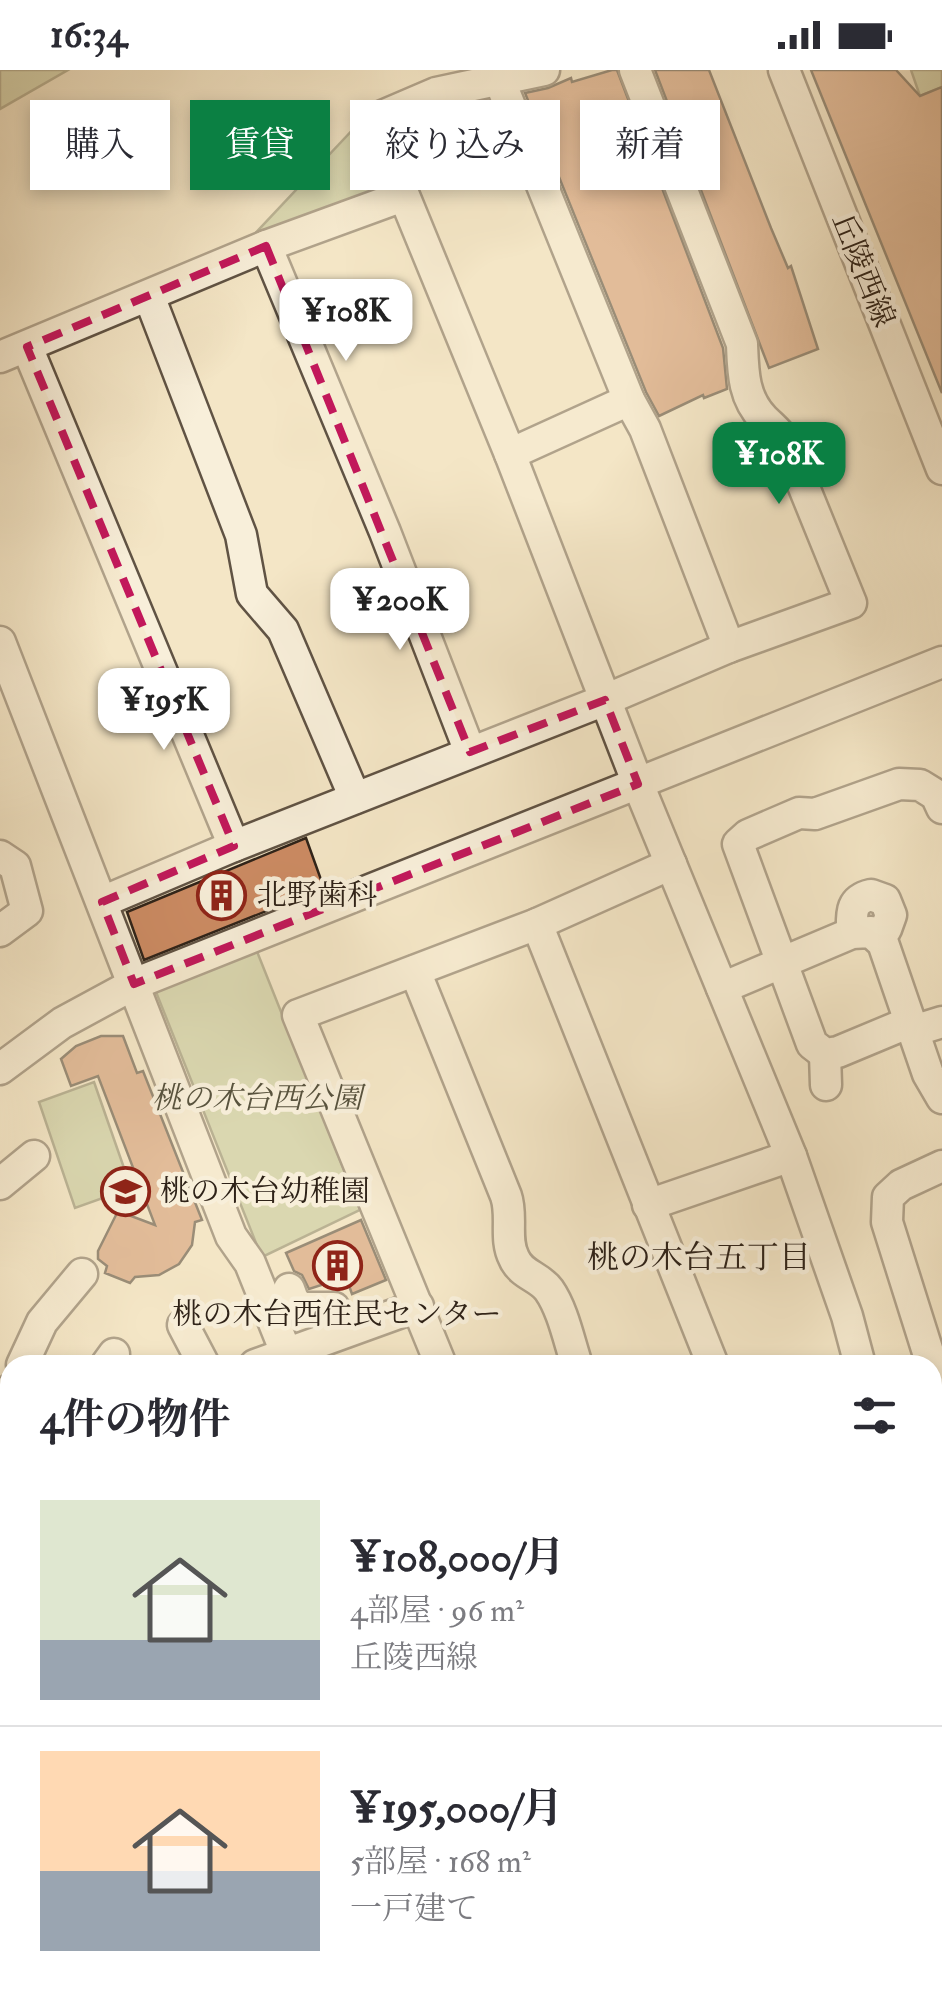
<!DOCTYPE html>
<html lang="ja">
<meta charset="utf-8">
<style>
:root{--surface:#fff;--page:#f7f7f7;--text:#2b2b33;--muted:#7c7c81;--line:#e1e1e2;--accent:#0b8043}
body{margin:0;font-family:"IM FELL Double Pica","Noto Serif JP",serif;background:var(--page);color:var(--text);height:100vh;display:flex;flex-direction:column;font-size:38px;white-space:nowrap}
*{box-sizing:border-box;margin:0}
p{font-size:32px;color:var(--muted)}
.icon{flex:none;width:55px;height:55px;fill:none;stroke:currentColor;stroke-width:2;stroke-linecap:round;stroke-linejoin:round}
.map{position:relative;flex:1;overflow:hidden}
.panel{position:absolute;left:0px;top:1285px;width:942px;height:642px;display:flex;flex-direction:column;background:var(--surface);border-radius:30px 30px 0 0;box-shadow:0 5px 15px #0003}
.panel>*{flex:none}
.guide{position:absolute;left:30px;top:30px;width:882px;height:90px;display:flex;gap:20px}
.price{position:absolute;translate:-50% -85px;padding:0 22px;border-radius:20px;background:#fff;color:#222;font-size:32px;line-height:65px;filter:drop-shadow(0 2px 5px #0008)}
.price::after{content:'';position:absolute;left:50%;top:60px;width:30px;height:22px;margin-left:-15px;background:inherit;clip-path:polygon(0 0,100% 0,50% 100%)}
.price.selected{background:var(--accent);color:#fff}
ul{padding:0;list-style:none}
li{display:flex;align-items:center;gap:30px;height:250px;padding:0 40px}
li+li{border-top:2px solid var(--line)}
li span{display:grid;place-items:center;flex:none;width:280px;height:200px;border-radius:0px;color:#555}
li>.icon{margin-inline-start:auto}
span .icon{width:120px;height:120px;fill:#fffc;stroke-width:1}
li b{font-size:42px}
h2{display:flex;justify-content:space-between;align-items:center;height:120px;padding:0 40px;font-size:42px}
.tag{padding:0 35px;border-radius:0px;background:var(--surface);box-shadow:0 5px 15px #0003;font-size:35px;line-height:90px}
.tag.selected{background:var(--accent);color:#fff}
.status{display:flex;justify-content:space-between;align-items:center;height:70px;padding:0 50px;background:var(--surface);direction:ltr}
.status svg{height:28px;fill:currentColor}
.map>svg:first-child{display:block}
</style>
<div class="status"><b>16:34</b><svg viewBox="0 0 49 12"><path d="M0 12V9h3v3zM5 12V6h3v6zM10 12V3h3v9zM15 12V0h3v12zM26 1h20v11H26zM47 4h2v5h-2z"/></svg></div>
<div class="map">
<svg width="942" height="1927" viewBox="0 0 942 1927">
<rect width="100%" height="100%" fill="#f4e6c6"/>
<filter id="stains"><feTurbulence type="fractalNoise" baseFrequency=".002" numOctaves="4"/><feColorMatrix values="0 0 0 0 .2 0 0 0 0 .09 0 0 0 0 .02 0 0 0 .5 -.17"/></filter>
<radialGradient id="worn" r=".72"><stop offset=".6" stop-color="#630" stop-opacity="0"/><stop offset="1" stop-color="#630" stop-opacity=".3"/></radialGradient>
<g fill="#bbc595" stroke="#747456" stroke-width="2.5">
<path d="M0,0H68L0,39Z"/>
<path d="M911,0H942V17L920,26Z"/>
<path d="M359,53L386,120L249,170Z"/>
<path d="M256,879L360,1140L258,1189V1178L154,917Z"/>
<path d="M94,1012L131,1118L75,1138L39,1032Z"/>
<path d="M942,1852V1927H443L529,1918H932L933,1854Z"/>
<path d="M95,1918H379V1924L362,1927H96Z"/>
</g>
<g fill="#cc8b63" stroke="#2e2218" stroke-width="2.5">
<path d="M612,0H617L723,278L727,319L704,328L703,325L659,346L646,322L525,23L548,18L571,8L572,12Z"/>
<path d="M655,0H709L771,158L788,198L791,196L818,279L769,298Z"/>
<path d="M811,0H896L920,26L942,17V323Z"/>
<path d="M306,768L324,818L144,890L127,842Z"/>
<path d="M101,966H123L137,1003L143,1001L202,1150L195,1152L192,1175L179,1194L159,1205L135,1207L130,1213L105,1203L107,1196L98,1189V1181L118,1141L155,1155L98,1006L71,1016L61,989L76,976Z"/>
<path d="M361,1150L386,1210L352,1224L346,1207L309,1219L302,1205L294,1201L286,1183Z"/>
</g>
<g fill="none" stroke-linecap="round" stroke-linejoin="round">
<defs>
<g id="minor">
<path d="M544,0L436,23L373,50L510,384L638,714L791,1086L847,1246L860,1295"/>
<path d="M784,0L942,399"/>
<path d="M499,9L629,330L645,359L729,577"/>
<path d="M266,176L385,462L470,682"/>
<path d="M149,226L241,465L252,524L283,560L355,728"/>
<path d="M27,277L234,776"/>
<path d="M0,287L266,176L403,126"/>
<path d="M510,384L629,330"/>
<path d="M0,572L231,1166L250,1193L291,1295"/>
<path d="M0,786L15,796L27,841L0,861"/>
<path d="M102,832L234,776L605,630L729,577L851,533L786,373C779,362 773,358 764,349C743,328 743,301 742,274L635,0"/>
<path d="M537,854L713,1295"/>
<path d="M852,863C852,845 849,830 871,825L885,830L891,845L886,859L877,866"/>
<path d="M415,901L506,1126C513,1146 504,1169 514,1188C521,1205 539,1206 549,1220C563,1240 569,1271 577,1295"/>
<path d="M722,918L852,863L871,862L883,873L928,1004L942,1028"/>
<path d="M910,952L838,982L825,984L812,974L738,774L748,765L799,743L815,744L899,714L920,715L936,725L942,738"/>
<path d="M913,961L942,952"/>
<path d="M825,984L826,1015"/>
<path d="M0,999L62,953L134,914L942,592"/>
<path d="M0,1114L34,1086"/>
<path d="M648,1135L791,1086"/>
<path d="M289,1219L293,1230L301,1238H334L345,1261"/>
<path d="M183,1255L204,1295"/>
<path d="M22,1295L42,1252L82,1204"/>
<path d="M106,1295L114,1284"/>
<path d="M255,1295L418,1236"/>
<path d="M441,1295L298,945L537,854L671,794"/>
<path d="M932,1295L887,1152L888,1127L901,1115L942,1096"/>
<path d="M932,1297L942,1348"/>
<path d="M0,1353L10,1320"/>
<path d="M932,1454L942,1452"/>
<path d="M0,1461L10,1478"/>
<path d="M0,1526L10,1529"/>
<path d="M932,1707L942,1705"/>
<path d="M932,1749L936,1775"/>
<path d="M932,1833L942,1836"/>
</g>
</defs>
<use href="#minor" stroke="#605344" stroke-width="35"/>
<use href="#minor" stroke="#f8efda" stroke-width="30"/>
</g>
<path d="M0 0H942V1927H0ZM266,176L470,682L605,630L638,714L134,914L102,832L234,776L27,277Z" fill="#f4e6c6" fill-opacity=".55" fill-rule="evenodd"/>
<path fill="none" stroke="#c2185b" stroke-width="8" stroke-dasharray="20 12" stroke-linejoin="round" d="M266,176L470,682L605,630L638,714L134,914L102,832L234,776L27,277Z"/>
<defs>
<symbol id="building-ring" viewBox="-11 -11 22 22"><circle r="9.5" fill="#f8efda" stroke="#8f2418" stroke-width="1.5"/><path d="M-4-6H4V6H1V3H-1V6H-4ZM-2.5-4.3h1.7v1.8h-1.7ZM.8-4.3h1.7v1.8H.8ZM-2.5-1h1.7V.8h-1.7ZM.8-1h1.7V.8H.8Z" fill="#8f2418"/></symbol>
<symbol id="school-ring" viewBox="-11 -11 22 22"><circle r="9.5" fill="#f8efda" stroke="#8f2418" stroke-width="1.5"/><path d="M0-5L7-2L0 1L-7-2ZM-4 1L0 2.5L4 1V4Q0 6-4 4Z" fill="#8f2418"/></symbol>
</defs>
<g fill-rule="evenodd">
<use href="#building-ring" x="194" y="798" width="55" height="55"/>
<use href="#school-ring" x="98" y="1094" width="55" height="55"/>
<use href="#building-ring" x="310" y="1168" width="55" height="55"/>
</g>
<g text-anchor="middle" dominant-baseline="central" stroke-width="9" stroke-linejoin="round" paint-order="stroke">
<g font-size="30" fill="#2e2218" stroke="#f8efda">
<text transform="translate(863 200) rotate(68)">丘陵西線</text>
</g>
<g font-size="30" fill="#2e2218" stroke="#f8efda" text-anchor="start">
<text x="257" y="825">北野歯科</text>
<text x="160" y="1121">桃の木台幼稚園</text>
<text x="337" y="1244" text-anchor="middle">桃の木台西住民センター</text>
</g>
<g font-size="30" font-style="italic" fill="#58533e" stroke="#f8efda">
<text x="257" y="1028">桃の木台西公園</text>
</g>
<g font-size="32" fill="#2e2218" stroke="#f8efda">
<text x="699" y="1188">桃の木台五丁目</text>
</g>
</g>
<rect width="100%" height="100%" filter="url(#stains)"/>
<rect width="100%" height="100%" fill="url(#worn)"/>
</svg>
<b class="price" style="left:346px;top:294px">¥108K</b>
<b class="price selected" style="left:779px;top:437px">¥108K</b>
<b class="price" style="left:400px;top:583px">¥200K</b>
<b class="price" style="left:164px;top:683px">¥195K</b>
<div class="guide">
<a class="tag">購入</a>
<a class="tag selected">賃貸</a>
<a class="tag">絞り込み</a>
<a class="tag">新着</a>
</div>
<section class="panel">
<h2>4件の物件<svg class="icon" aria-label="filters" viewBox="0 0 24 24"><path d="M4 7h16M4 17h16"/><circle cx="9" cy="7" r="2"/><circle cx="15" cy="17" r="2"/></svg></h2>
<ul>
<li><span style="background:linear-gradient(#dfe7d0 70%,#9aa5b1 0)"><svg class="icon" aria-label="home" viewBox="0 0 24 24"><path d="M3 11l9-7 9 7M6 9v11h12V9"/></svg></span><div><b>¥108,000/月</b><p>4部屋 · 96 m²</p><p>丘陵西線</p></div></li>
<li><span style="background:linear-gradient(#ffd9b3 60%,#9aa5b1 0)"><svg class="icon" aria-label="home" viewBox="0 0 24 24"><path d="M3 11l9-7 9 7M6 9v11h12V9"/></svg></span><div><b>¥195,000/月</b><p>5部屋 · 168 m²</p><p>一戸建て</p></div></li>
</ul>
</section>
</div>
